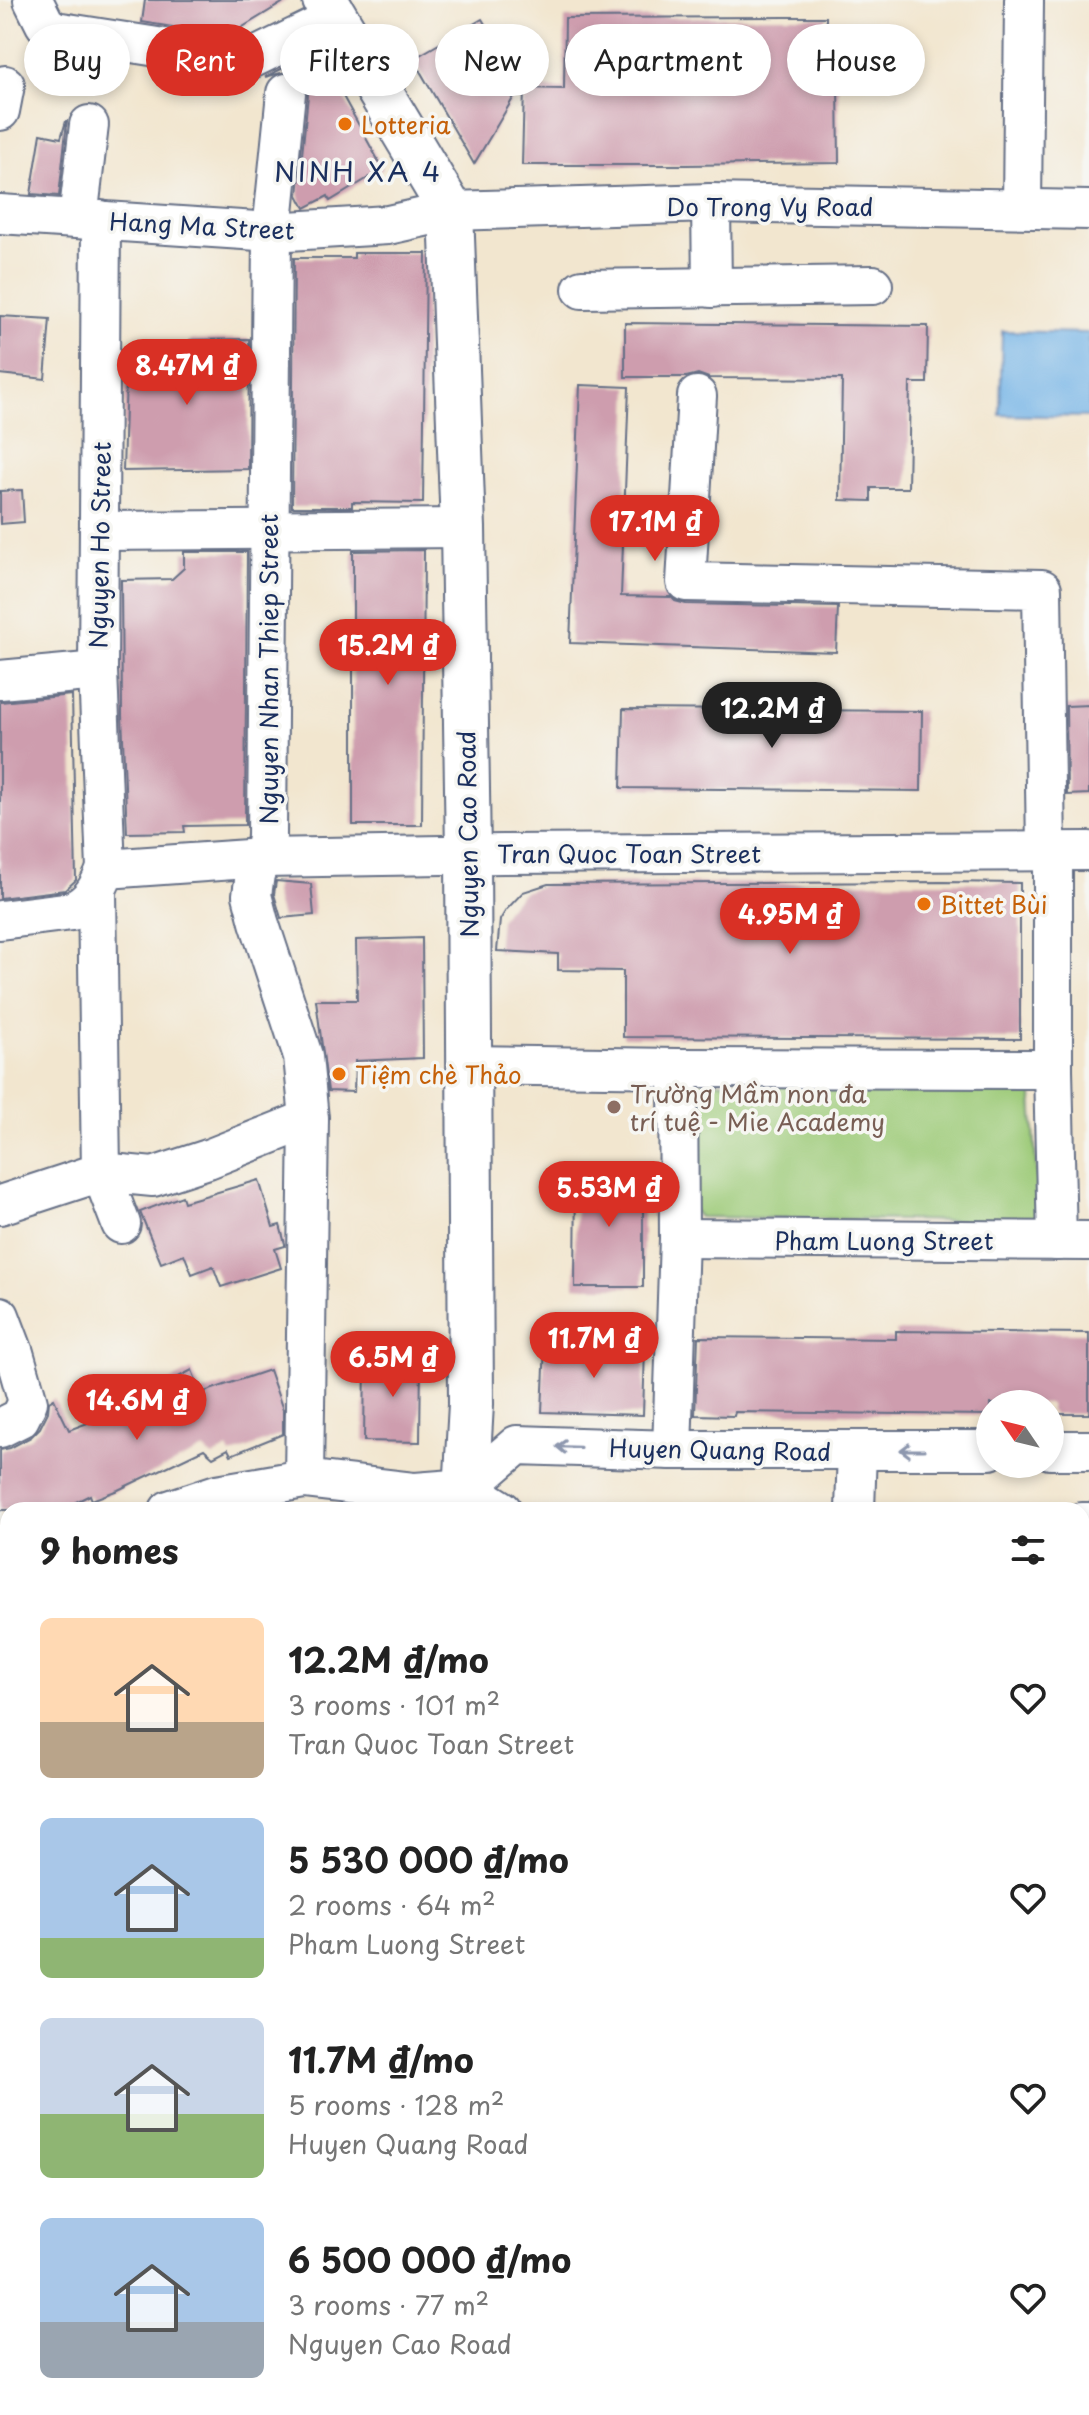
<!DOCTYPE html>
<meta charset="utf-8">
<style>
:root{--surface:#fff;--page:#f2f2f2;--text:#222;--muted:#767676;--accent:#d93025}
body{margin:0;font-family:"Playpen Sans",sans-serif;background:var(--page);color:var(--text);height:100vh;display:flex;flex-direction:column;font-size:30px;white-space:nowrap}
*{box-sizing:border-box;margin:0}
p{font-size:26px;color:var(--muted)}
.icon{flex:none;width:44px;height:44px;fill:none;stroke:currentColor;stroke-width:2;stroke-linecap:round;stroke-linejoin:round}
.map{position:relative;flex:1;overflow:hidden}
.sheet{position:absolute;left:0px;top:1502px;width:1090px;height:914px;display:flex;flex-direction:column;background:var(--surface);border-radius:24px 24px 0 0;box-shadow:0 4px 12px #0003}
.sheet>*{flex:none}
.hud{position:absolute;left:24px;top:24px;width:1042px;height:72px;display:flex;gap:16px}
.needle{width:52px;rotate:305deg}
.controls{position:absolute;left:976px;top:1390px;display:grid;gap:16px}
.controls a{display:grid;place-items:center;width:88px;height:88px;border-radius:50%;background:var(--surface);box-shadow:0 4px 12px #0003;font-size:40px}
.price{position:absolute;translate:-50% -68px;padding:0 18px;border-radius:28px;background:var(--accent);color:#fff;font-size:26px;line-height:52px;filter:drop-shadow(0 2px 4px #0008)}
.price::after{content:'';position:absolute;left:50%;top:48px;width:24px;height:18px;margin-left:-12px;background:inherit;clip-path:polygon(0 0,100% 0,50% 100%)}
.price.current{background:#222;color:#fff}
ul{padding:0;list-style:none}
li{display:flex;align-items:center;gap:24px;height:200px;padding:0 40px}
li span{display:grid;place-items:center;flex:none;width:224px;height:160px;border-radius:12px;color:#555}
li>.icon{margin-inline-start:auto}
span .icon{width:96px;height:96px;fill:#fffc;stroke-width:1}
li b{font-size:34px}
h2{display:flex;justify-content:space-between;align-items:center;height:96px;padding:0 40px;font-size:34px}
.tag{padding:0 28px;border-radius:36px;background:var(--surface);box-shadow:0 4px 12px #0003;font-size:28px;line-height:72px}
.tag.current{background:var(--accent);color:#fff}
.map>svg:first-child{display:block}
</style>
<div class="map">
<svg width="1089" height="2415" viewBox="0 0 1089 2415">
<rect width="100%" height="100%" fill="#f6f6f2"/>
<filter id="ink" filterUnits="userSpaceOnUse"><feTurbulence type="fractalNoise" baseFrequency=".0125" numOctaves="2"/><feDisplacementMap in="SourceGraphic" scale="16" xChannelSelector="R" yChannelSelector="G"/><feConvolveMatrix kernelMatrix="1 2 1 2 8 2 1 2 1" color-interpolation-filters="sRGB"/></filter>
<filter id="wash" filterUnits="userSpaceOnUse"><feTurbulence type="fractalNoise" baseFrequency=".006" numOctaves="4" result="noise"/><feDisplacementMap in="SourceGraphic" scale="32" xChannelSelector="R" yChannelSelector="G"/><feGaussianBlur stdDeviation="1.8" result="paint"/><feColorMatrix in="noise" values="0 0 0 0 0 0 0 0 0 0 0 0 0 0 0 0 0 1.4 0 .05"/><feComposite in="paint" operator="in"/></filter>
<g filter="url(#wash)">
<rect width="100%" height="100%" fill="#f2e6cf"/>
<path fill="#9ecb79" stroke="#5c7d6c" stroke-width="2" d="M702,1082L1023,1085L1032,1095L1039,1216L1032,1222L699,1217L692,1209L691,1093Z"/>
<path fill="#72b2e6" stroke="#4670a2" stroke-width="2" d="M1002,331L1089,333V417L1000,415Z"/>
<g id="blocks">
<g fill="#ce9dae">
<path d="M145,0H287L228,36L142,22Z"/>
<path d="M785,17H826L825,84H838L839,163L686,165H522L524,88L564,89L565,18Z"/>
<path d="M482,19L521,85L474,164L413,59Z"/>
<path d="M318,51L383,169L330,201L328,196L305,208L298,195L308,95L306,85L302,79L303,76L289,71L265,77Z"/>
<path d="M66,121H67L59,196L31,194L41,134L61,138Z"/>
<path d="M354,253H426L423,503L352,502V507H292L294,258H354Z"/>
<path d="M0,316L50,319L45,379L0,374Z"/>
<path d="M625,323L928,326L927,383H910L908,488H871V501L840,500L842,379L709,378L698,374L686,377H625Z"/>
<path d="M249,339L248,469L123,471L127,346H190V340Z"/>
<path d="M580,385L629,387L621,596L671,597L675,601L686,604L838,607L836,652L570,643Z"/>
<path d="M22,490L24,522L0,524V491Z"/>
<path d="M424,550L422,825H353V551Z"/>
<path d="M184,552H247L245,825L184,826L185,832L127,833L122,715L121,580L172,579L184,568Z"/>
<path d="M72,695L76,880L65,890L0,898V702Z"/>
<path d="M1089,705V794L1067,795L1066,706Z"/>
<path d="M623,709L922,711L921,791L621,788Z"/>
<path d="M276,881L311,884L314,915L281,918L274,894Z"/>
<path d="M943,882L1020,883V1039L623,1037V971L558,970V954L497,951L500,920L506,910L523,892L548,884Z"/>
<path d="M422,938L423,1058L355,1061L354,1092L328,1091L316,1000H357L356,940Z"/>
<path d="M576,1170H643V1287H575Z"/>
<path d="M259,1180L273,1227L280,1225L285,1244V1246L275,1249L281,1268L221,1287L213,1266L192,1274L184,1254L161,1263L140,1212L182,1196L184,1202Z"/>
<path d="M896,1331L1089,1333V1414H1053V1412H1050V1404H990V1415L735,1412L734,1416L695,1415L698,1337L896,1339Z"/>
<path d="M545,1345L645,1347L643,1415L542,1412Z"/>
<path d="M365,1357H421L420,1442L364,1441Z"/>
<path d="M192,1370L201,1393L269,1370L283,1410V1434L231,1455L228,1449L213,1457L204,1449L118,1490L92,1500L90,1495L60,1510H0V1450L10,1448L31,1437L40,1428L48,1412L49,1402L54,1399L69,1430L117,1412L123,1425L159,1387Z"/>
</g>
</g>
</g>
<g filter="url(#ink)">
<use href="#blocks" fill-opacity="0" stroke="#666f86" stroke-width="2"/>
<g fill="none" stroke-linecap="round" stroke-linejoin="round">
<defs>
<g id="minor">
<path d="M33,0L45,24L55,31L247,61L335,18"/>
<path d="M286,93L272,232L267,836L265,850L255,874L252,895L259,922L303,1056L309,1119L304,1479"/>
<path d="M0,111L5,85"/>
<path d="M711,203L712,288"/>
<path d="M1022,208L1024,0"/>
<path d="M0,214L272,232L388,225L451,211L711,203L1089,210"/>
<path d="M78,219L89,125"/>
<path d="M101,220L98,671L106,869"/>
<path d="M582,289L873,285"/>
<path d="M697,396L686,582L1042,589L1046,850"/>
<path d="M100,531L463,528"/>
<path d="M0,680L98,671"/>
<path d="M1053,850V1069L1057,1241"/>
<path d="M0,920L72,911C91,903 99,887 106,869L262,858L503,854L1089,851"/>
<path d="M468,1065L678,1068L1053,1069"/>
<path d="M0,1205L101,1172L97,891"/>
<path d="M121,1224L101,1172L153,1177L208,1159L309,1119"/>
<path d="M679,1238L1089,1241"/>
<path d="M0,1316L14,1353L28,1402L20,1418L0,1428"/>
<path d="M672,1450L679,1238L678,1068"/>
<path d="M1050,1450H1089"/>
<path d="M467,1488L517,1445L672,1450H990"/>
<path d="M169,1510L217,1494L304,1479L415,1492L467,1488L502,1510"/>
<path d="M855,1510L857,1450"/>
<path d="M1082,1522H1089"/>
<path d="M0,1571L8,1568"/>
<path d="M0,1796H8"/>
<path d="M0,1984L8,1985"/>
<path d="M0,2119L8,2141"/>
<path d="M1082,2166L1089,2167"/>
<path d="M0,2373L8,2368"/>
<path d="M657,2415L658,2408"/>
<path d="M829,2415V2408"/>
<path d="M987,2415V2408"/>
</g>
<g id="major">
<path d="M325,0L451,211L463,528L468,854L471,1404L465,1510"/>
<path d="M438,2415L439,2408"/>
</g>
</defs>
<use href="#minor" stroke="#666f86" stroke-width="42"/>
<use href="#major" stroke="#666f86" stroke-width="48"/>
<path stroke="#666f86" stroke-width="5" stroke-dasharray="6 6" stroke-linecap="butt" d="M277,2415L278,2408"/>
<use href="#minor" stroke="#fff" stroke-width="38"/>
<use href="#major" stroke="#fff" stroke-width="44"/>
</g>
<defs><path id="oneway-shaft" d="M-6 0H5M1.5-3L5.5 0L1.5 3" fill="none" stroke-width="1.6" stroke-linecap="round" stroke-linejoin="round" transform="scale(2)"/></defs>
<g stroke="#8d97ae">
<use href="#oneway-shaft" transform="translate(568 1447) rotate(-178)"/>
<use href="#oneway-shaft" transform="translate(912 1450) rotate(180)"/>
</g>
</g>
<g fill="#e8710a" stroke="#f6f6f2" stroke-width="3">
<circle cx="345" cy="124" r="8"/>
<circle cx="924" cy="904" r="8"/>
<circle cx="339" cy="1074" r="8"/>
</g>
<circle fill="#8d6e63" stroke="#f6f6f2" stroke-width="3" cx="614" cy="1107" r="8"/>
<g text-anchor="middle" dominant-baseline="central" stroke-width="7" stroke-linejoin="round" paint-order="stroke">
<g font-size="24" fill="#c56008" stroke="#f6f6f2" text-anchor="start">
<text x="361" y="124">Lotteria</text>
<text x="940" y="904">Bittet Bùi</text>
<text x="355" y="1074">Tiệm chè Thảo</text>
</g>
<g font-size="24" fill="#1b2f5e" stroke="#f6f6f2">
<text x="770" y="206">Do Trong Vy Road</text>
<text transform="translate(202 225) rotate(3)">Hang Ma Street</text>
<text transform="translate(99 545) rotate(-89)">Nguyen Ho Street</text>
<text transform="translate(268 669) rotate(-90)">Nguyen Nhan Thiep Street</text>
<text transform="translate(467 834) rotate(-91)">Nguyen Cao Road</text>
<text x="629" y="853">Tran Quoc Toan Street</text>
<text x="884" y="1240">Pham Luong Street</text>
<text transform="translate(720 1449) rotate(1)">Huyen Quang Road</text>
</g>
<g font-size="24" fill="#785e54" stroke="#f6f6f2" text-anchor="start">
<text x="630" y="1093">Trường Mầm non đa<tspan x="630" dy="28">trí tuệ - Mie Academy</tspan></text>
</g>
<g font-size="28" letter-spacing="2" fill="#1b2f5e" stroke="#f6f6f2">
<text x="358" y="170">NINH XA 4</text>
</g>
</g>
</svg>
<div class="controls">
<a><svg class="needle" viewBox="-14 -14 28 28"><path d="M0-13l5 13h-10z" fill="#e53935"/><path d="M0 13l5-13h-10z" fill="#767676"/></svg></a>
</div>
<b class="price" style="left:187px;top:407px">8.47M ₫</b>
<b class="price" style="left:655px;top:563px">17.1M ₫</b>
<b class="price" style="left:388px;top:687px">15.2M ₫</b>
<b class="price current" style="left:772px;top:750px">12.2M ₫</b>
<b class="price" style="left:790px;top:956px">4.95M ₫</b>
<b class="price" style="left:609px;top:1229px">5.53M ₫</b>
<b class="price" style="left:594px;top:1380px">11.7M ₫</b>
<b class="price" style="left:393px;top:1399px">6.5M ₫</b>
<b class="price" style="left:137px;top:1442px">14.6M ₫</b>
<div class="hud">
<a class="tag">Buy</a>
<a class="tag current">Rent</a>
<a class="tag">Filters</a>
<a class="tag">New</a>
<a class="tag">Apartment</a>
<a class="tag">House</a>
</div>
<section class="sheet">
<h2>9 homes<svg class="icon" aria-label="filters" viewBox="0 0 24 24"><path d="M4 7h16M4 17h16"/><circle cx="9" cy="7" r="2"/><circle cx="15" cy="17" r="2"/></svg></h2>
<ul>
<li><span style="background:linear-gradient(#ffd9b3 65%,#b9a48a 0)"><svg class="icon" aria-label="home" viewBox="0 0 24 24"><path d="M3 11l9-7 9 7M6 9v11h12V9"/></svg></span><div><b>12.2M ₫/mo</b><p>3 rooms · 101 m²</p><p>Tran Quoc Toan Street</p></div><svg class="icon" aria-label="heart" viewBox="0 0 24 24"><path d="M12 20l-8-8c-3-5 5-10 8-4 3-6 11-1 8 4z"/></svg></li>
<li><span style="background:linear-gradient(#a9c7e8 75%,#8fb573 0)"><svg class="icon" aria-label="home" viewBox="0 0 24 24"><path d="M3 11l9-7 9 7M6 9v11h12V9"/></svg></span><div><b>5 530 000 ₫/mo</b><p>2 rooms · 64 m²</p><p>Pham Luong Street</p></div><svg class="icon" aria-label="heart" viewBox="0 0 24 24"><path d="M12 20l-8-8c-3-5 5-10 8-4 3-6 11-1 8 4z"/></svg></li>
<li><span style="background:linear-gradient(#c9d6e8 60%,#8fb573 0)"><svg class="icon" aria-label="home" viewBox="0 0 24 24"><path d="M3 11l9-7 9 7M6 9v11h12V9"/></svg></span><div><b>11.7M ₫/mo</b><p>5 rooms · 128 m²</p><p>Huyen Quang Road</p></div><svg class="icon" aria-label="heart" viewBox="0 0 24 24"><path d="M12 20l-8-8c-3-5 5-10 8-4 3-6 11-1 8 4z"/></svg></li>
<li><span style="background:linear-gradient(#a9c7e8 65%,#9aa5b1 0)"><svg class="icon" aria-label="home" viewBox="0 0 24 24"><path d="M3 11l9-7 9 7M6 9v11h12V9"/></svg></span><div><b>6 500 000 ₫/mo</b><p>3 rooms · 77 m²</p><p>Nguyen Cao Road</p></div><svg class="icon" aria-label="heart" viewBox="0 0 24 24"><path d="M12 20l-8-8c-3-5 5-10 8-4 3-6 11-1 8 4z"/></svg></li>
</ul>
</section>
</div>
